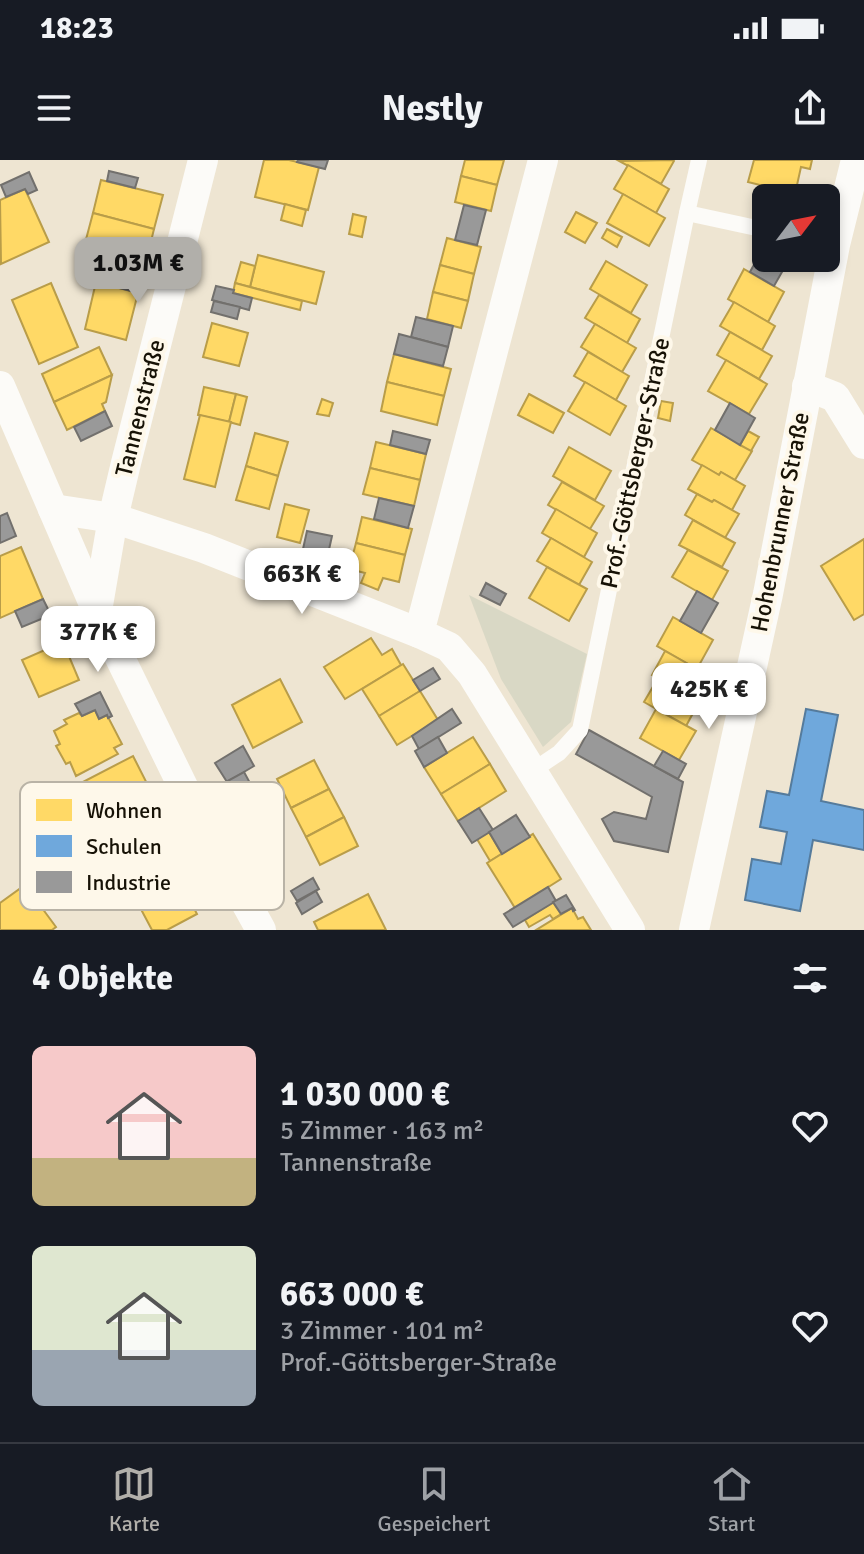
<!DOCTYPE html>
<html lang="de">
<meta charset="utf-8">
<style>
:root{--surface:#171b24;--page:#242831;--text:#f1f3f6;--muted:#9ea1a6;--line:#363941;--accent:#b1afaa}
body{margin:0;font-family:Signika,sans-serif;background:var(--page);color:var(--text);height:100vh;display:flex;flex-direction:column;font-size:30px;white-space:nowrap}
*{box-sizing:border-box;margin:0}
p{font-size:26px;color:var(--muted)}
.icon{flex:none;width:44px;height:44px;fill:none;stroke:currentColor;stroke-width:2;stroke-linecap:round;stroke-linejoin:round}
.map{position:relative;height:770px;overflow:hidden}
.details{display:flex;flex-direction:column;background:var(--surface);flex:1}
.details>*{flex:none}
.needle{width:52px;rotate:58deg}
.fabs{position:absolute;left:752px;top:24px;display:grid;gap:16px}
.fabs a{display:grid;place-items:center;width:88px;height:88px;border-radius:12px;background:var(--surface);box-shadow:0 4px 12px #0003;font-size:40px}
.price{position:absolute;translate:-50% -68px;padding:0 18px;border-radius:16px;background:#fff;color:#222;font-size:26px;line-height:52px;filter:drop-shadow(0 2px 4px #0008)}
.price::after{content:'';position:absolute;left:50%;top:48px;width:24px;height:18px;margin-left:-12px;background:inherit;clip-path:polygon(0 0,100% 0,50% 100%)}
.price.active{background:var(--accent);color:#111}
ul{padding:0;list-style:none}
li{display:flex;align-items:center;gap:24px;height:200px;padding:0 32px}
li span{display:grid;place-items:center;flex:none;width:224px;height:160px;border-radius:12px;color:#555}
li>.icon{margin-inline-start:auto}
span .icon{width:96px;height:96px;fill:#fffc;stroke-width:1}
li b{font-size:34px}
h2{display:flex;justify-content:space-between;align-items:center;height:96px;padding:0 32px;font-size:34px}
.status{display:flex;justify-content:space-between;align-items:center;height:56px;padding:0 40px;background:var(--surface);direction:ltr}
.status svg{height:22px;fill:currentColor}
header{display:flex;justify-content:space-between;align-items:center;height:104px;padding:0 32px;background:var(--surface);font-size:36px;font-weight:700}
.tabs{display:flex;justify-content:space-around;align-items:center;height:112px;border-top:2px solid var(--line);background:var(--surface);font-size:22px;color:var(--muted)}
.tabs a{display:grid;justify-items:center;gap:4px}
.tabs .active{color:var(--accent)}
.map>svg:first-child{display:block}
</style>
<div class="status"><b>18:23</b><svg viewBox="0 0 49 12"><path d="M0 12V9h3v3zM5 12V6h3v6zM10 12V3h3v9zM15 12V0h3v12zM26 1h20v11H26zM47 4h2v5h-2z"/></svg></div>
<header><svg class="icon" aria-label="menu" viewBox="0 0 24 24"><path d="M4 6h16M4 12h16M4 18h16"/></svg>Nestly<svg class="icon" aria-label="share" viewBox="0 0 24 24"><path d="M12 15V3M7 8l5-5 5 5M5 13v7h14v-7"/></svg></header>
<div class="map">
<svg width="864" height="770" viewBox="0 0 864 770">
<rect width="100%" height="100%" fill="#eee5d2"/>
<path fill="#d9d8c5" d="M469,435L587,494L571,562L543,587L501,519Z"/>
<g fill="#ffd966" stroke="#b99d49" stroke-width="2">
<path d="M264,0H289L319,7L308,50L255,37Z"/>
<path d="M465,0H504L497,25L461,16Z"/>
<path d="M673,0L674,1L661,24L619,1Z"/>
<path d="M754,0H812L810,9L801,7L795,34L748,22Z"/>
<path d="M628,5L669,29L656,53L614,29Z"/>
<path d="M461,16L497,25L491,51L455,42Z"/>
<path d="M101,20L163,35L154,69L93,53Z"/>
<path d="M25,29L49,82L1,104L0,40Z"/>
<path d="M623,34L665,58L649,86L607,63Z"/>
<path d="M285,44L306,50L302,66L281,60Z"/>
<path d="M576,52L597,63L585,83L565,72Z"/>
<path d="M93,53L154,69L146,102L84,87Z"/>
<path d="M353,54L366,57L362,77L349,74Z"/>
<path d="M607,69L622,77L617,87L602,78Z"/>
<path d="M447,78L481,87L474,114L440,105Z"/>
<path d="M258,95L324,112L316,144L250,127Z"/>
<path d="M606,101L647,125L631,153L590,129Z"/>
<path d="M241,102L255,106L250,127L235,123Z"/>
<path d="M440,105L474,114L468,141L433,132Z"/>
<path d="M744,109L784,132L768,162L728,139Z"/>
<path d="M96,122L138,133L126,180L85,169Z"/>
<path d="M51,123L78,187L39,204L12,140Z"/>
<path d="M235,123L302,141L300,150L233,133Z"/>
<path d="M433,132L468,141L461,168L427,159Z"/>
<path d="M599,135L640,159L627,183L585,158Z"/>
<path d="M734,142L775,166L762,190L720,166Z"/>
<path d="M212,163L248,173L239,206L203,197Z"/>
<path d="M595,164L636,188L622,212L581,187Z"/>
<path d="M730,172L772,196L759,219L717,195Z"/>
<path d="M99,187L112,215L54,242L42,214Z"/>
<path d="M588,192L629,216L616,240L574,216Z"/>
<path d="M394,194L451,209L444,236L387,222Z"/>
<path d="M726,200L767,224L749,254L708,231Z"/>
<path d="M112,215L106,242L102,244L105,251L67,270L54,242Z"/>
<path d="M387,222L444,236L437,265L381,251Z"/>
<path d="M585,222L626,246L610,275L568,251Z"/>
<path d="M204,227L236,234L229,262L198,255Z"/>
<path d="M236,234L247,237L240,265L229,262Z"/>
<path d="M529,234L564,253L553,273L518,255Z"/>
<path d="M322,239L333,243L329,256L317,254Z"/>
<path d="M661,241L673,243L670,261L658,258Z"/>
<path d="M200,255L231,262L215,327L184,319Z"/>
<path d="M711,268L752,291L735,320L721,312L719,315L692,300Z"/>
<path d="M748,271L759,277L751,291L740,285Z"/>
<path d="M255,273L288,282L278,316L246,306Z"/>
<path d="M376,282L426,294L420,320L370,308Z"/>
<path d="M569,287L611,311L595,340L553,316Z"/>
<path d="M702,305L719,315L721,312L745,326L732,350L714,340L712,342L688,329Z"/>
<path d="M246,306L278,316L269,349L236,340Z"/>
<path d="M370,308L420,320L414,346L363,334Z"/>
<path d="M562,322L604,346L590,369L548,345Z"/>
<path d="M697,334L712,342L714,340L739,354L725,378L685,355Z"/>
<path d="M285,344L309,350L300,383L277,377Z"/>
<path d="M556,349L597,373L584,397L542,373Z"/>
<path d="M362,357L412,369L405,395L356,383Z"/>
<path d="M693,360L735,383L722,407L679,385Z"/>
<path d="M551,378L592,402L579,425L537,401Z"/>
<path d="M864,379V454L854,460L821,406Z"/>
<path d="M356,383L405,395L399,422L383,418L378,430L361,423L365,413L349,409Z"/>
<path d="M21,387L43,439L0,458V396Z"/>
<path d="M688,390L728,411L712,440L672,417Z"/>
<path d="M547,407L587,429L569,461L529,438Z"/>
<path d="M673,457L713,480L697,509L657,486Z"/>
<path d="M371,478L382,495L392,489L401,505L345,539L324,507Z"/>
<path d="M63,482L79,520L39,537L22,500Z"/>
<path d="M665,491L706,514L692,538L652,515Z"/>
<path d="M403,504L420,531L379,556L362,529Z"/>
<path d="M658,518L699,542L686,566L644,542Z"/>
<path d="M280,519L302,562L253,588L232,545Z"/>
<path d="M420,531L438,560L397,585L379,556Z"/>
<path d="M656,549L696,571L679,600L640,578Z"/>
<path d="M95,550L99,559L107,555L122,584L114,588L118,594L76,616L70,602L66,604L56,586L60,584L54,571L67,564L64,560L79,553L82,556Z"/>
<path d="M473,577L490,604L441,634L424,607Z"/>
<path d="M133,596L163,655L103,688L77,637L86,633L81,623Z"/>
<path d="M314,600L329,629L291,648L277,619Z"/>
<path d="M490,604L506,631L458,661L441,634Z"/>
<path d="M329,629L344,657L306,677L291,648Z"/>
<path d="M344,657L358,686L320,705L306,677Z"/>
<path d="M489,672L502,694L490,701L477,679Z"/>
<path d="M533,674L561,719L515,748L487,703Z"/>
<path d="M169,700L197,754L167,770H152L127,723Z"/>
<path d="M25,725L56,767L52,770H0V743Z"/>
<path d="M368,734L386,770H318L314,762Z"/>
<path d="M553,742L561,754L553,759L550,755L529,767L525,760Z"/>
<path d="M572,748L578,759L583,757L591,770H536Z"/>
</g>
<path fill="#6fa8dc" stroke="#557b9c" stroke-width="2" d="M806,549L838,555L821,641L864,650V690L813,680L800,751L745,740L752,699L781,704L787,672L760,667L767,631L789,635Z"/>
<g fill="#999" stroke="#72706d" stroke-width="2">
<path d="M298,0H328L325,9L297,2Z"/>
<path d="M109,11L138,18L135,28L107,21Z"/>
<path d="M29,12L37,30L28,34L25,29L6,37L1,25Z"/>
<path d="M464,45L486,50L477,85L455,80Z"/>
<path d="M766,83V98H790L774,126L750,112Z"/>
<path d="M114,94L143,101L140,116L110,112Z"/>
<path d="M110,112L140,116L136,132L107,125Z"/>
<path d="M216,126L234,130L233,133L252,138L249,150L212,140Z"/>
<path d="M214,141L240,147L237,159L211,152Z"/>
<path d="M416,157L453,166L448,187L411,177Z"/>
<path d="M399,174L448,187L443,206L394,194Z"/>
<path d="M730,243L755,258L740,285L715,270Z"/>
<path d="M105,251L112,266L81,281L74,267Z"/>
<path d="M393,271L430,280L426,294L390,285Z"/>
<path d="M379,338L414,346L408,368L374,359Z"/>
<path d="M7,353L16,376L0,383V356Z"/>
<path d="M307,371L332,376L326,403L301,398Z"/>
<path d="M486,423L506,434L500,445L480,435Z"/>
<path d="M697,431L718,443L701,473L680,461Z"/>
<path d="M43,439L51,455L22,467L15,451Z"/>
<path d="M433,508L440,519L420,531L413,520Z"/>
<path d="M100,532L112,556L108,558L107,555L99,559L95,550L82,556L75,544Z"/>
<path d="M452,549L461,563L419,589L412,576Z"/>
<path d="M589,570L683,622L668,692L614,681L602,659L614,652L646,659L652,637L576,594Z"/>
<path d="M438,577L447,593L424,607L415,591Z"/>
<path d="M243,586L254,606L227,622L215,603Z"/>
<path d="M663,591L686,604L678,619L654,606Z"/>
<path d="M244,612L250,623L228,635L222,624Z"/>
<path d="M479,648L493,670L472,683L458,661Z"/>
<path d="M516,655L530,677L502,694L489,672Z"/>
<path d="M313,718L319,729L297,741L291,731Z"/>
<path d="M548,727L556,741L513,767L504,754Z"/>
<path d="M316,731L322,742L302,754L296,743Z"/>
<path d="M566,735L575,750L573,751L572,748L561,754L553,742Z"/>
</g>
<g fill="none" stroke-linecap="round" stroke-linejoin="round">
<g stroke="#fcfbf8" stroke-width="16">
<path d="M687,53L699,0"/>
<path d="M532,611L559,593L580,570L687,53L766,70"/>
</g>
<g stroke="#fcfbf8" stroke-width="30">
<path d="M543,0L419,473L449,487L472,514L630,770"/>
<path d="M0,226L97,451L193,647L261,770"/>
<path d="M807,226L835,237L864,284"/>
<path d="M53,349L113,358L204,388L419,473"/>
<path d="M97,451L113,358L126,303L203,0"/>
<path d="M694,770L768,434L835,85L856,0"/>
</g>
</g>
<g text-anchor="middle" dominant-baseline="central" stroke-width="8" stroke-linejoin="round" paint-order="stroke">
<g font-size="24" fill="#171206" stroke="#fef8ea">
<text transform="translate(140 248) rotate(-76)">Tannenstraße</text>
<text transform="translate(635 303) rotate(-78)">Prof.-Göttsberger-Straße</text>
<text transform="translate(780 362) rotate(-79)">Hohenbrunner Straße</text>
</g>
</g>
<rect x="20" y="622" width="264" height="128" rx="12" fill="#fef8ea" stroke="#b9b3a6" stroke-width="2"/>
<rect x="36" y="639" width="36" height="22" fill="#ffd966"/>
<rect x="36" y="675" width="36" height="22" fill="#6fa8dc"/>
<rect x="36" y="711" width="36" height="22" fill="#999"/>
<g font-size="22" fill="#171206">
<text x="86" y="658">Wohnen</text>
<text x="86" y="694">Schulen</text>
<text x="86" y="730">Industrie</text>
</g>
</svg>
<div class="fabs">
<a><svg class="needle" viewBox="-14 -14 28 28"><path d="M0-13l5 13h-10z" fill="#e53935"/><path d="M0 13l5-13h-10z" fill="#9ea1a6"/></svg></a>
</div>
<b class="price active" style="left:138px;top:145px">1.03M €</b>
<b class="price" style="left:302px;top:456px">663K €</b>
<b class="price" style="left:98px;top:514px">377K €</b>
<b class="price" style="left:709px;top:571px">425K €</b>
</div>
<section class="details">
<h2>4 Objekte<svg class="icon" aria-label="filters" viewBox="0 0 24 24"><path d="M4 7h16M4 17h16"/><circle cx="9" cy="7" r="2"/><circle cx="15" cy="17" r="2"/></svg></h2>
<ul>
<li><span style="background:linear-gradient(#f6c9c9 70%,#c2b280 0)"><svg class="icon" aria-label="home" viewBox="0 0 24 24"><path d="M3 11l9-7 9 7M6 9v11h12V9"/></svg></span><div><b>1 030 000 €</b><p>5 Zimmer · 163 m²</p><p>Tannenstraße</p></div><svg class="icon" aria-label="heart" viewBox="0 0 24 24"><path d="M12 20l-8-8c-3-5 5-10 8-4 3-6 11-1 8 4z"/></svg></li>
<li><span style="background:linear-gradient(#dfe7d0 65%,#9aa5b1 0)"><svg class="icon" aria-label="home" viewBox="0 0 24 24"><path d="M3 11l9-7 9 7M6 9v11h12V9"/></svg></span><div><b>663 000 €</b><p>3 Zimmer · 101 m²</p><p>Prof.-Göttsberger-Straße</p></div><svg class="icon" aria-label="heart" viewBox="0 0 24 24"><path d="M12 20l-8-8c-3-5 5-10 8-4 3-6 11-1 8 4z"/></svg></li>
</ul>
</section>
<nav class="tabs">
<a class="active"><svg class="icon" aria-label="map" viewBox="0 0 24 24"><path d="M3 6l6-2 6 2 6-2v14l-6 2-6-2-6 2zM9 4v14M15 6v14"/></svg>Karte</a>
<a><svg class="icon" aria-label="saved" viewBox="0 0 24 24"><path d="M7 4h10v16l-5-4-5 4z"/></svg>Gespeichert</a>
<a><svg class="icon" aria-label="home" viewBox="0 0 24 24"><path d="M3 11l9-7 9 7M6 9v11h12V9"/></svg>Start</a>
</nav>
